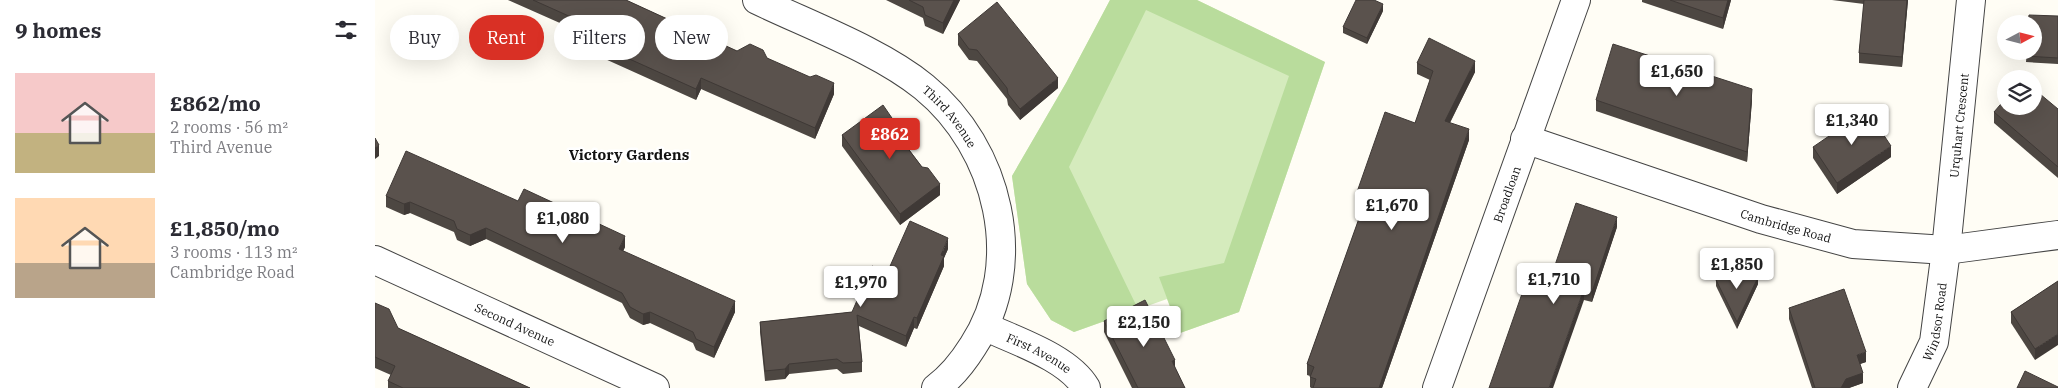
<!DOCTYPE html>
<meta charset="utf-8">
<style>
:root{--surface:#fff;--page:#f7f7f7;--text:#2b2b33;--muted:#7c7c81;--accent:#d93025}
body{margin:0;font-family:"IBM Plex Serif",serif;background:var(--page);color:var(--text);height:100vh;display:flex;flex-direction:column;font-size:19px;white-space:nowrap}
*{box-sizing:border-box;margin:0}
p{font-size:16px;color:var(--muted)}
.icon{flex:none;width:28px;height:28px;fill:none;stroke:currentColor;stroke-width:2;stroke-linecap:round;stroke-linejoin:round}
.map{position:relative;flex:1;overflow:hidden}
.details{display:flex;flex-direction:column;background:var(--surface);width:375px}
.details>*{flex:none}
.guide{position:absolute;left:15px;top:15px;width:475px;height:45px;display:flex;gap:10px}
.needle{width:32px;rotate:83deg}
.controls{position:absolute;left:1622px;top:15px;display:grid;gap:10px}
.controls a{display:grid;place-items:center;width:45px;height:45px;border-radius:50%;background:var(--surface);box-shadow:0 5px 20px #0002;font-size:25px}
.price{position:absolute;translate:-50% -42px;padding:0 11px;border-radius:5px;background:#fff;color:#222;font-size:16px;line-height:32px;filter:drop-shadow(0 1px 2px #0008)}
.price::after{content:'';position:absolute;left:50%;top:30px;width:15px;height:11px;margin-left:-8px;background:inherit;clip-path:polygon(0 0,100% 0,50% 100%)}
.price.active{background:var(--accent);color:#fff}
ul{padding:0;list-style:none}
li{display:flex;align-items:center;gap:15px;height:125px;padding:0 15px}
li span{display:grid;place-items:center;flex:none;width:140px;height:100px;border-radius:0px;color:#555}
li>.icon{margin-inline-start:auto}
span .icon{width:60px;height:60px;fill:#fffc;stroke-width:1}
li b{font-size:21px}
h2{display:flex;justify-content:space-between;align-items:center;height:60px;padding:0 15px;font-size:21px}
.chip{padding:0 18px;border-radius:22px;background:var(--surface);box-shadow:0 5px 20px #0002;font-size:18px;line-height:45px}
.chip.active{background:var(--accent);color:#fff}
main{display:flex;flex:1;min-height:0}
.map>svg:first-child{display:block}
</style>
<main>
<section class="details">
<h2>9 homes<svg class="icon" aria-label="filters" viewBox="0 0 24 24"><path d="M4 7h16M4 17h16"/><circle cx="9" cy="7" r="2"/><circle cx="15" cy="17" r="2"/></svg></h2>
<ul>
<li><span style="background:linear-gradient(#f6c9c9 60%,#c2b280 0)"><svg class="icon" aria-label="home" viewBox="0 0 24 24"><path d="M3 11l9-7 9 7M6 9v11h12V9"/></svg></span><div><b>£862/mo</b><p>2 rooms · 56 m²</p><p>Third Avenue</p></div></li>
<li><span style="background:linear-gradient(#ffd9b3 65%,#b9a48a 0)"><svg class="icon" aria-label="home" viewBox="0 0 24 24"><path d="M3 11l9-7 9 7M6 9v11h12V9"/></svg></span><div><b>£1,850/mo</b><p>3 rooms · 113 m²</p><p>Cambridge Road</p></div></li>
</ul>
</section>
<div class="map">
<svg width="1683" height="388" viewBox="0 0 1683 388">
<rect width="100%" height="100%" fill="#fffdf5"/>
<path fill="#d5ebbd" d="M735,0H822L950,62L864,312L805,333L792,299L699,332L676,320L652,284L637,176L691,83Z"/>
<path fill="#b9dc9c" d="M735,0H822L950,62L864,312L805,333L784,277L849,263L914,76L771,10L694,167L763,309L699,332L676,320L652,284L637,176L691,83Z"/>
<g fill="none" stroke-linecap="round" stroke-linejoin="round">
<defs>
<g id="minor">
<path id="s1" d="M382,0C434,25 505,51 549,87C624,148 652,264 598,346C588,362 576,377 561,388"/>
<path id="s2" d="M1150,139L1386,219L1478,244L1571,250L1683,235"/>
<path id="s3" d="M0,260L280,388"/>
<path id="s4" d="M611,327C641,341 694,358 711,388"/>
<path id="s5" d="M1537,388L1559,342L1571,250L1596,0"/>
</g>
<g id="tertiary">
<path id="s6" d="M1062,388L1201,0"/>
</g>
</defs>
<use href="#minor" stroke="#444" stroke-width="30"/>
<use href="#tertiary" stroke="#444" stroke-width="30"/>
<use href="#minor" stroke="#fff" stroke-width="28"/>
<use href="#tertiary" stroke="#fff" stroke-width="28"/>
</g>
<g fill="#4d4742">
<path d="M133,0H251L362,51L392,58L459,94L440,139L326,89L321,100L219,54V43L221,39Z"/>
<path d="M511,0H585L568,34L550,26L548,18Z"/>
<path d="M1267,0H1356L1348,29L1267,2Z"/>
<path d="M1457,0H1533L1527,67L1484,63V53L1489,4Z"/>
<path d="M1008,11L992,44L968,33V27Z"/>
<path d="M1683,16V64L1651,62L1652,51Z"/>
<path d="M583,34L683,88L645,120L633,105L632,99L602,61L594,60L583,45Z"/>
<path d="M1042,63L1100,72L1075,123L1094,140L1007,388H936L935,387V376L932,375V364L989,205L982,203V192L1040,123L1055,80L1042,74Z"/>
<path d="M1221,100H1377L1372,162L1221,111Z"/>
<path d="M1683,109V178L1619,123V112Z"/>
<path d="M519,129L547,167L565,195L525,225L467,146V135Z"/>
<path d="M1438,147L1516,157L1462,194L1438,158Z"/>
<path d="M11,196L143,201L250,247L248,251L360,312L339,358L321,350L318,343L275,323L268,325L255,318L247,303L111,239L95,246L82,240L79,232L35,213L29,215L11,207Z"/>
<path d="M1242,227L1217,302L1209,300L1163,293Z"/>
<path d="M573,249L569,258V266L542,329L539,328L531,347L484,326L487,362V372L468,374L462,369L414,374L410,379L390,381L385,332V322L477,312L512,273Z"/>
<path d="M1341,280L1383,284L1362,329L1341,286Z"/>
<path d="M1683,281L1660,360L1636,323V312Z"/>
<path d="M0,303L23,328L155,388H13V381L16,375L0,368Z"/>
<path d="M1414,308L1491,362L1485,364L1488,383L1474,388H1437L1414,319Z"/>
<path d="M729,321L800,368L810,388H757L729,332Z"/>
</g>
<g fill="#3f3936">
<path d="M579,0H585L568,34V23Z"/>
<path d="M1353,0H1356L1348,29V18Z"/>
<path d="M1532,0H1533L1527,67V57Z"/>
<path d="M1008,4V11L992,44V38Z"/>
<path d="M1100,61V72L1070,132V121Z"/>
<path d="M326,78V89L321,100V89Z"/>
<path d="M683,78V88L645,120V109Z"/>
<path d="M459,83V94L440,139V128Z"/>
<path d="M1377,89V100L1372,162V152Z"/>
<path d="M1094,129V140L1007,388H1004Z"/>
<path d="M4,145V156L0,159V148Z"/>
<path d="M1516,146V157L1462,194V183Z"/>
<path d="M565,184V195L525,225V214Z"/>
<path d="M35,202V213L29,215V204Z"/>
<path d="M1242,217V227L1217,302V292Z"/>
<path d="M111,228V239L95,246V235Z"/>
<path d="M250,236V247L244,260V249Z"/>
<path d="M573,238V249L569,258V266L542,329V318Z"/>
<path d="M1383,277V284L1362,329V322Z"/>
<path d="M1209,289V300L1178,388H1174Z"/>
<path d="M360,301V312L339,358V347Z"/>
<path d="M275,312V323L268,325V314Z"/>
<path d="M539,317V328L531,347V336Z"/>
<path d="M1683,334V345L1660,360V349Z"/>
<path d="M1491,352V362L1482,365V355Z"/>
<path d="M800,360V371L797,361Z"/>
<path d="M414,364V374L410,379V369Z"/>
<path d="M1488,373V383L1474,388H1466L1471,379Z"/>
</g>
<g fill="#5a524d" stroke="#3f3936">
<path d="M158,0H251L362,51L375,44L388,50L392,58L435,77L441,75L459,83L440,128L326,78L321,89L219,43L225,30Z"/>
<path d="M534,0H579L568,23L550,15L548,7Z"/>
<path d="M981,0H999L1008,4L992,38L968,27Z"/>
<path d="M1295,0H1353L1348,18Z"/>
<path d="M1489,0H1532L1527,57L1484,53Z"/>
<path d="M622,2L683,78L645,109L633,94L632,88L602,50L594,49L583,34Z"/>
<path d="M1654,15L1683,16V58L1651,56L1652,51H1659V24H1653Z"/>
<path d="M1054,38L1100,61L1070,121L1094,129L1004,388H938L941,379L935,377L939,367L932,364L992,196L982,192L1010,112L1040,123L1058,71L1042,63Z"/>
<path d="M1238,44L1377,89L1372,152L1221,100Z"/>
<path d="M1659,89L1683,109V167L1619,112L1631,98V106H1659Z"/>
<path d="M508,105L519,121L518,129L547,167L553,168L565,184L525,214L467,135Z"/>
<path d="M1492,110L1516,146L1462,183L1438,147Z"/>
<path d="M0,138L4,145L0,148Z"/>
<path d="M31,151L143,201L149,189L250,236L244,249L360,301L339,347L321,339L318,332L275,312L268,314L255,307L247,293L111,228L95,235L82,229L79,221L35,202L29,204L11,196Z"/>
<path d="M1201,203L1242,217L1217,292L1209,289L1174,388H1114L1149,288L1163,293L1167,280L1174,283Z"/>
<path d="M535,221L573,238L566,255L569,256L542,318L539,317L531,336L482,315L487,362L468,363L462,359L414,364L410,369L390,371L385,322L477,312L497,266L512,273Z"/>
<path d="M1363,268L1383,277L1362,322L1341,280Z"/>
<path d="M1683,281V334L1660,349L1636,312Z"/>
<path d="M1469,289L1491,352L1482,355L1488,373L1471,379L1466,388H1440L1414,308Z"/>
<path d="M770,300L800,360L797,361L810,388H763L729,321Z"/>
<path d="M0,303L14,309L23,328L155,388H28L13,381L20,366L0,357Z"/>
<path d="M1650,371L1683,387V388H1642Z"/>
</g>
<g text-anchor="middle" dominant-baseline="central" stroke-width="5" stroke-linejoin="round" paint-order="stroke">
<g font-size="12" fill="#111" stroke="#fff">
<text stroke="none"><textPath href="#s1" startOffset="228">Third Avenue</textPath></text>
<text stroke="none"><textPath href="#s5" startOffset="269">Urquhart Crescent</textPath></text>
<text stroke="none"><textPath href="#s6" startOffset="206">Broadloan</textPath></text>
<text stroke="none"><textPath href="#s2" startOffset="275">Cambridge Road</textPath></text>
<text stroke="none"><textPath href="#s5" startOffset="71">Windsor Road</textPath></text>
<text stroke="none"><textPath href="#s3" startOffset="154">Second Avenue</textPath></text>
<text stroke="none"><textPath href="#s4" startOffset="59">First Avenue</textPath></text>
</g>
<g font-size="15" font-weight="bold" fill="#111" stroke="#fff">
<text x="254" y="154">Victory Gardens</text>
</g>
</g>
</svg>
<div class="controls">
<a><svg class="needle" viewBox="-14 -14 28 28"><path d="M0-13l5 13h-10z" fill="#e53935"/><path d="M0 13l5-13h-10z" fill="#7c7c81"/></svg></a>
<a><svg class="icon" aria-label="layers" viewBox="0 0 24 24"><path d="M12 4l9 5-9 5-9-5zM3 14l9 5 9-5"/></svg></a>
</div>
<b class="price" style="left:1302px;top:97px">£1,650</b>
<b class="price" style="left:1477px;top:146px">£1,340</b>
<b class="price active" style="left:515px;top:160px">£862</b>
<b class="price" style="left:1017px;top:231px">£1,670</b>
<b class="price" style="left:188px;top:244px">£1,080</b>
<b class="price" style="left:1362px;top:290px">£1,850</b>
<b class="price" style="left:1179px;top:305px">£1,710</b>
<b class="price" style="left:486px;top:308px">£1,970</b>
<b class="price" style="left:769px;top:348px">£2,150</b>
<div class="guide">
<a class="chip">Buy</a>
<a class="chip active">Rent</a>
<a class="chip">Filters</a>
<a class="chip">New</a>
</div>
</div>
</main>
